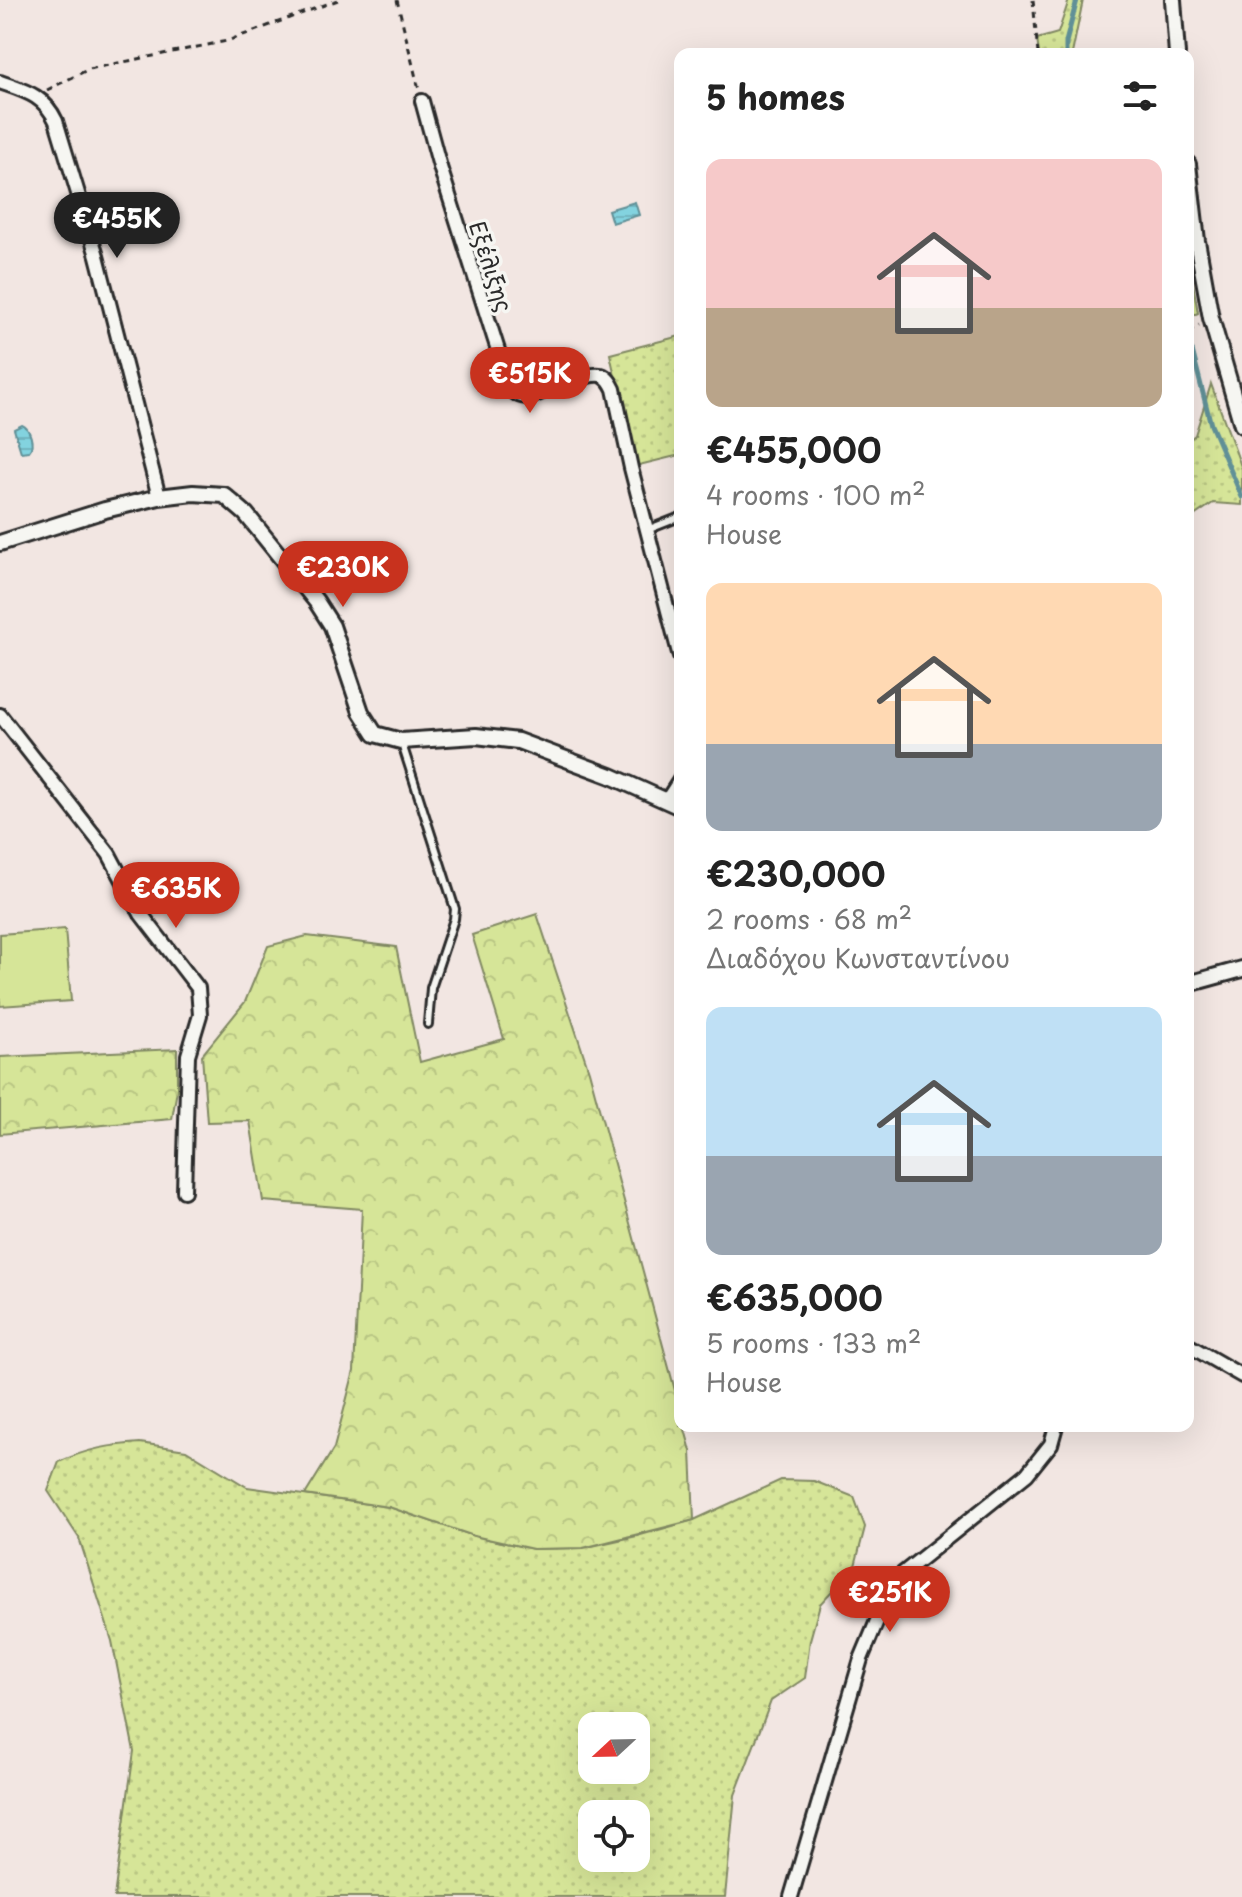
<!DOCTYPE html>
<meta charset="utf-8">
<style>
:root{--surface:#fff;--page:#f6f6f6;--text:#222;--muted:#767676;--accent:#c8321e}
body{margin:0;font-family:"Playpen Sans",sans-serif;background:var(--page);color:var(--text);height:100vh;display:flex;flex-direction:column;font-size:30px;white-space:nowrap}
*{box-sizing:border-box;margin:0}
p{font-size:26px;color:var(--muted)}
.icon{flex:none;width:44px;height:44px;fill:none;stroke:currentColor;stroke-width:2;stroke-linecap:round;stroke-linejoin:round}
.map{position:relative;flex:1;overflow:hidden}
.side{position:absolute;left:674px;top:48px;width:520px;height:1384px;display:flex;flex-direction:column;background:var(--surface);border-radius:16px;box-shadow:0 8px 32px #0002}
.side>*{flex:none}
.needle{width:52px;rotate:248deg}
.buttons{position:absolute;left:578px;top:1712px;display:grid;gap:16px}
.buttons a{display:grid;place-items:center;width:72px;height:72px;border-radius:16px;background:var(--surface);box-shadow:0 8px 32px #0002;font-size:40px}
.price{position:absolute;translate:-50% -68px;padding:0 18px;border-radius:28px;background:var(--accent);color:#fff;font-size:26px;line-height:52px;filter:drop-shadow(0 2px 4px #0008)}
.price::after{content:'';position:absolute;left:50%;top:48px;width:24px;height:18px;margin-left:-12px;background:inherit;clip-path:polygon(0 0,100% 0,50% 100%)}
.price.selected{background:#222;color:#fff}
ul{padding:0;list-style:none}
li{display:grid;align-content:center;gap:16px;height:424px;padding:0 32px}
li span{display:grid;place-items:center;height:248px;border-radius:16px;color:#555}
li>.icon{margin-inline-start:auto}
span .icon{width:144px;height:144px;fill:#fffc;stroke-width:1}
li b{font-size:34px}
h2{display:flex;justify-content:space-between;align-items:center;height:96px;padding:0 32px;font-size:34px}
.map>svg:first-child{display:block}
</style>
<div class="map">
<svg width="1242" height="1897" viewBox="0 0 1242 1897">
<defs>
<pattern id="grass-dots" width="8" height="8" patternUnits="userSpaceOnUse" patternTransform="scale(2)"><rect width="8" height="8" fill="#d6e598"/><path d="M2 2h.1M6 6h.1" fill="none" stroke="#b8c583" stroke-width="1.8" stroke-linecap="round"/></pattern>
<pattern id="forest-crowns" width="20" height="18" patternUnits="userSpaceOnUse" patternTransform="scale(2)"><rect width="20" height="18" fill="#d6e598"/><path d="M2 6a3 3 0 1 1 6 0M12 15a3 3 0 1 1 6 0" fill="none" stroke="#b8c583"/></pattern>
<pattern id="water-rules" width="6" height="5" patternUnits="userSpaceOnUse" patternTransform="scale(2)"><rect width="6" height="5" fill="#83d3df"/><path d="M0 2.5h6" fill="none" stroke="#71b5c0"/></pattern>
</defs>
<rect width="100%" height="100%" fill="#f2e6e2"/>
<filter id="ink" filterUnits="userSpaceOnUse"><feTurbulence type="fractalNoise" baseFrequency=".0125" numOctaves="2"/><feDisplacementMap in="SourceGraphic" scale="16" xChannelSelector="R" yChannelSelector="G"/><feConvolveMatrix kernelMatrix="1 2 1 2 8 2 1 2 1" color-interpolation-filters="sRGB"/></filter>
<g filter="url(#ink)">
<g fill="url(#grass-dots)" stroke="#808862" stroke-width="2" fill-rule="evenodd">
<path d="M1069,0H1083L1072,54H1039L1037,39L1058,33Z"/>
<path d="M1188,255L1198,313L1188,317Z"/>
<path d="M680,336V455L635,466L610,354Z"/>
<path d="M1211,384L1242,469V505L1213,503L1188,520V441L1195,435Z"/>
<path d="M140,1443L186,1450L247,1487L389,1507L474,1536L533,1549L583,1548L637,1536L694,1520L781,1480L814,1481L854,1497L865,1527L855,1566L820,1604L810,1640L805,1678L771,1701L735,1795L725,1897H114L134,1751L112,1641L79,1538L48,1491L59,1462C87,1449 110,1445 140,1443ZM592,1726H636V1770H592ZM592,1814H636V1858H592Z"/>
</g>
<g fill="url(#forest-crowns)" stroke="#808862" stroke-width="2">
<path d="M537,914L589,1071L680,1409V1426H684L691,1451L694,1520L583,1548L533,1549L474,1536L389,1507L305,1495L334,1448L354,1371L362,1209L263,1201L250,1121L207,1122L202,1055L245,1002L268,946L307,936L396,947L420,1062L504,1039L472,935Z"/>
<path d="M177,1049V1090L172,1119L0,1134V1057Z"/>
</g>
<path fill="#d6e598" stroke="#808862" stroke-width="2" d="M65,929L71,1001L0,1006V934Z"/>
<g fill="url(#water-rules)" stroke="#609097" stroke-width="2">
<path d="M635,202L639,215L612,223L608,210Z"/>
<path d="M22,425C30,428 35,445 29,451L21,452L14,429Z"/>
</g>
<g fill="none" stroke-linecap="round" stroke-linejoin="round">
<g stroke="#609097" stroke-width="5">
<path d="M1066,54V42L1077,0"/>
<path d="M1188,347L1192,350L1211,425L1242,497"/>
</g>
<defs>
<g id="service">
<path d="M647,530L680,517"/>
<path d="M401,741L455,909L454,919L431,988L428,1024"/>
</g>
<g id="minor">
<path d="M0,82C25,91 44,95 56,121L97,256L159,497"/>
<path d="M422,101L440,167L509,385C515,394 518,397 530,397C545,391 586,372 601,375C608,377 611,383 614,389L631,468L680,657"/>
<path d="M0,715L109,854L141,914L198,988L200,1015L188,1055L184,1191"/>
<path d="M667,800L680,780"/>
<path d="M1188,1345L1242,1376"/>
<path d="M791,1897L861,1659L887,1597L902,1574L1027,1474L1051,1444L1056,1426"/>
</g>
<g id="tertiary">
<path d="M1173,0L1177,54"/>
<path d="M1188,164L1197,241L1211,318L1242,425"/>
<path d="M0,543L105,510L159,497L193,493L224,495L246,514L316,601L332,626L361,712L375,734L401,741L476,736L518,741L611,776L680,807"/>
<path d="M1188,984L1242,969"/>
</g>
</defs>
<use href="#service" stroke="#2b2b2b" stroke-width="12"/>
<use href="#minor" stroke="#2b2b2b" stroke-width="18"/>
<use href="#tertiary" stroke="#2b2b2b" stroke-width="20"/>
<g stroke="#2b2b2b" stroke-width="3" stroke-dasharray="6 6" stroke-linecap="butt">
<path d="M397,0L419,90"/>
<path d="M1033,0L1038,54"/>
<path d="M47,90L89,69L227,41L338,0"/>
<path d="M1188,331L1199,325"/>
</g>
<use href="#service" stroke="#f6f6f2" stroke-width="6"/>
<use href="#minor" stroke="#f6f6f2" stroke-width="12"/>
<use href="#tertiary" stroke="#f6f6f2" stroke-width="14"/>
</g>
</g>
<g text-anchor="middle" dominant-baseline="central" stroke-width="7" stroke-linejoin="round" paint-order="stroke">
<g font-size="22" fill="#2b2b2b" stroke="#f6f6f2">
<text transform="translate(492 266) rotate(72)">Εξέλιξης</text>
</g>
</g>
</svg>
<div class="buttons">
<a><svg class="needle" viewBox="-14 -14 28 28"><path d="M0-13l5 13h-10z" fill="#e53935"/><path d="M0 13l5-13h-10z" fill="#767676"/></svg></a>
<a><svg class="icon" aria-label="locate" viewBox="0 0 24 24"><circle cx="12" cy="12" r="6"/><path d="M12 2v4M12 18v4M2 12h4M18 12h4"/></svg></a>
</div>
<b class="price selected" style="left:117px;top:260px">€455K</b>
<b class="price" style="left:530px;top:415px">€515K</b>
<b class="price" style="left:343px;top:609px">€230K</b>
<b class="price" style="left:176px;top:930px">€635K</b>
<b class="price" style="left:890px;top:1634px">€251K</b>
<section class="side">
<h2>5 homes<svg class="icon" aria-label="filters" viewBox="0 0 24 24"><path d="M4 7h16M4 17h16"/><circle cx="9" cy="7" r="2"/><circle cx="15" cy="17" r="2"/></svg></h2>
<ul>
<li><span style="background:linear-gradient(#f6c9c9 60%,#b9a48a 0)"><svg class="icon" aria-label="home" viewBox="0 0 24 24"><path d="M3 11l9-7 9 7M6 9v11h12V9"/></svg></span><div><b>€455,000</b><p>4 rooms · 100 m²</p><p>House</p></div></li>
<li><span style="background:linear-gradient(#ffd9b3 65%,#9aa5b1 0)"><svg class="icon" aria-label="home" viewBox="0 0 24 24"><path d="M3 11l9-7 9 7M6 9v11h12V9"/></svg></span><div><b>€230,000</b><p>2 rooms · 68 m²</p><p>Διαδόχου Κωνσταντίνου</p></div></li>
<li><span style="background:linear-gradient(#bfe0f5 60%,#9aa5b1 0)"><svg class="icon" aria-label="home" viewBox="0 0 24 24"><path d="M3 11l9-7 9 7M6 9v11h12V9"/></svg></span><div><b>€635,000</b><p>5 rooms · 133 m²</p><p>House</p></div></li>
</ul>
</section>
</div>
